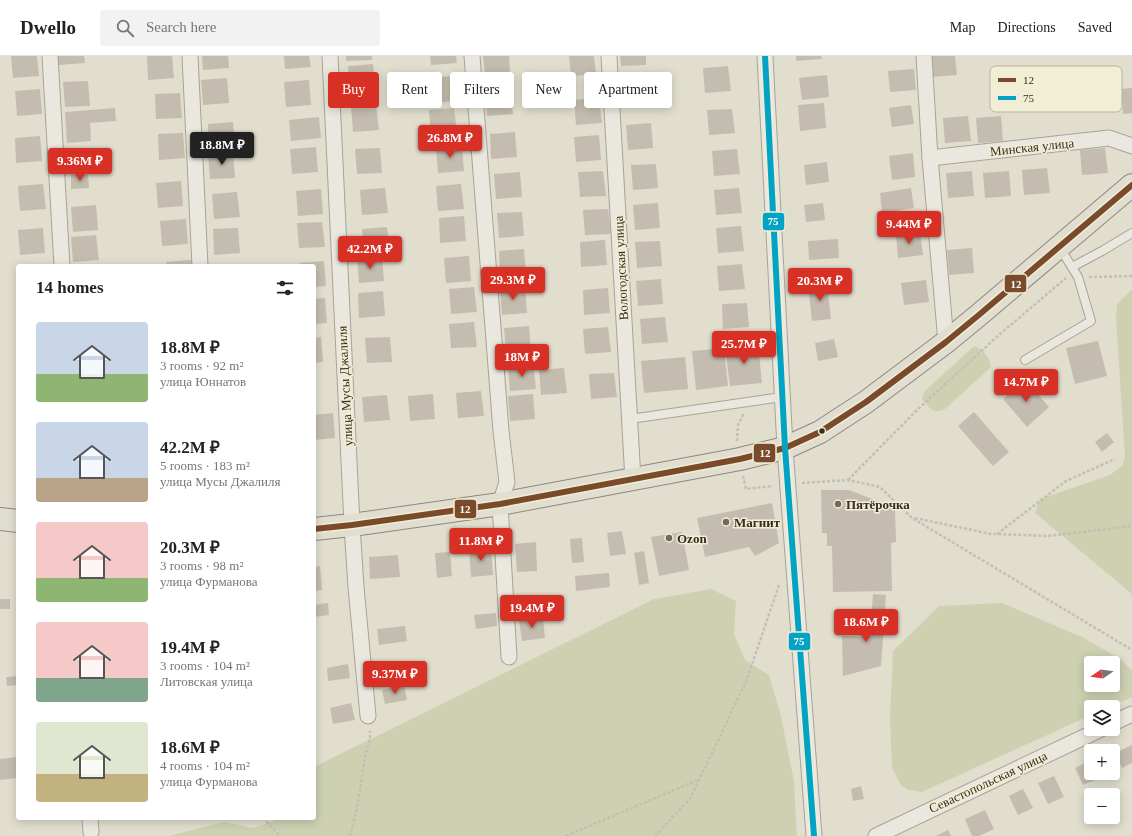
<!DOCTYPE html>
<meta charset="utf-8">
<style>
:root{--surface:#fff;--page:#f2f2f2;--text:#222;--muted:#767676;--line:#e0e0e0;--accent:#d93025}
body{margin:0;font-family:Georgia,serif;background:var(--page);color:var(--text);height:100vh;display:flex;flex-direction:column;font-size:15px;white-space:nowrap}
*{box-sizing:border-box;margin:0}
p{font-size:13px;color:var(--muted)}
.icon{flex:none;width:22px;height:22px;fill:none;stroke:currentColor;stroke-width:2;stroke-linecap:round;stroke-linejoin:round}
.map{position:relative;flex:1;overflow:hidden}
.details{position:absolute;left:16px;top:208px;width:300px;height:556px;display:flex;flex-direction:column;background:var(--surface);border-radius:4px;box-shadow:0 2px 10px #0003}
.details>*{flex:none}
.hud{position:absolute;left:328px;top:16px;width:380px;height:36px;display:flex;gap:8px}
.needle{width:26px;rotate:257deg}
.tools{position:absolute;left:1084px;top:600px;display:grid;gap:8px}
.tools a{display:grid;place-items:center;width:36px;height:36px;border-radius:4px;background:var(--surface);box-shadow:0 2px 10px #0003;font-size:20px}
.price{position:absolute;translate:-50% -34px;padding:0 9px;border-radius:4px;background:var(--accent);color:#fff;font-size:13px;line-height:26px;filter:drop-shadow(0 1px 2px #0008)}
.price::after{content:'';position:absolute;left:50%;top:24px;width:12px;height:9px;margin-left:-6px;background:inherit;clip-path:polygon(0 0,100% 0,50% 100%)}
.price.selected{background:#222;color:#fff}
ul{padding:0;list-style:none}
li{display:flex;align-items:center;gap:12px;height:100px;padding:0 20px}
li span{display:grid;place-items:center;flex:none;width:112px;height:80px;border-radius:4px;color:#555}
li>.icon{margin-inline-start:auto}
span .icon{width:48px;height:48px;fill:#fffc;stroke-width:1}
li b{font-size:17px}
h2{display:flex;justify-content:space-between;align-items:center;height:48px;padding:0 20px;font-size:17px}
.tag{padding:0 14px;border-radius:4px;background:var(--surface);box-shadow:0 2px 10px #0003;font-size:14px;line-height:36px}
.tag.selected{background:var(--accent);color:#fff}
header{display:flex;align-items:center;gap:24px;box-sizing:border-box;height:56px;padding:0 20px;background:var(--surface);border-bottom:1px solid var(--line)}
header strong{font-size:19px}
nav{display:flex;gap:22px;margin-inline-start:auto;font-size:14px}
.search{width:280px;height:36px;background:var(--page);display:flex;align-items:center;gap:10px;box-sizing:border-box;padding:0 14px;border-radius:4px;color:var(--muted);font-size:15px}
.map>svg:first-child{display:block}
</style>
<header>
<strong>Dwello</strong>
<div class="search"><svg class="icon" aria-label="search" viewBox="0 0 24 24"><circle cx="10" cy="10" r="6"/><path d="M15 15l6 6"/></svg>Search here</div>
<nav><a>Map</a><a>Directions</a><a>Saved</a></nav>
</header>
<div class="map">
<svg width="1132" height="780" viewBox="0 0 1132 780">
<rect width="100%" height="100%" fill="#e1dece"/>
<g fill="#cdd1b2" fill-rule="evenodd">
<path d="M1132,233V538L1035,457L1040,443L1110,419L1122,410L1125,401L1116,262L1117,248Z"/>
<path d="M974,290C983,292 991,303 991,311L945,353C932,359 930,352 922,343L924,336Z"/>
<path d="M711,533L736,545L734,578L745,604L769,619L780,656L794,725L797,780H169L224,766L253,772L274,765L275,762H314V711L654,543Z"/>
<path d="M1002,547L1082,581L1122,604L1132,615V641L1110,651H1091V659L922,736L908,734L900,728L892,711L890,660L893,595L939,550ZM1091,607H1113V629H1091Z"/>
</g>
<g fill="#c4bdaf">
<path d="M11,0H37L39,20L13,22Z"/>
<path d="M58,0H84L85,7L59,9Z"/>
<path d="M147,0H172L174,22L148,24Z"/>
<path d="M202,0H228L229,12L203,14Z"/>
<path d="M284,0H309L311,11L285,13Z"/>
<path d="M346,0H372V4L346,5Z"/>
<path d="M430,0H456L457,7L431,9Z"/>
<path d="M483,0H509L510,17L485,19Z"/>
<path d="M569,0H594L596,18L571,20Z"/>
<path d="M620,0H646V9L621,10Z"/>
<path d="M796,0H821L822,3L796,5Z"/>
<path d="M930,0H955L957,19L931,21Z"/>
<path d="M373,8L376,33L350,35L348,10Z"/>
<path d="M728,10L731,35L705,37L703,12Z"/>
<path d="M914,13L916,34L890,36L888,15Z"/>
<path d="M827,19L829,41L802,44L799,22Z"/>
<path d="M453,20L456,45L430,47L428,22Z"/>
<path d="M227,22L229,47L203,49L201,24Z"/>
<path d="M309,24L311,49L286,51L284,26Z"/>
<path d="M88,25L90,50L65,51L63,26Z"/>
<path d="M647,25L649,49L624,51L622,26Z"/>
<path d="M1132,32V57L1123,58L1121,33Z"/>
<path d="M40,33L42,58L17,60L15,35Z"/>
<path d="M511,33L513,58L487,60L485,35Z"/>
<path d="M180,37L182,62L156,63L155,38Z"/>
<path d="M599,42L602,67L576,69L574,44Z"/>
<path d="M824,47L826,72L800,75L798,49Z"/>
<path d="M376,49L379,74L353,76L351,51Z"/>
<path d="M911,49L914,68L892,71L889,52Z"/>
<path d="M115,52L116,65L90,67L91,85L67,87L65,56Z"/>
<path d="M454,52L457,77L431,79L429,54Z"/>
<path d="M732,53L735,77L709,79L707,54Z"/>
<path d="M968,60L971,85L945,87L943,62Z"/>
<path d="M1001,60L1003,85L978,87L976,62Z"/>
<path d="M319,61L321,82L291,85L289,64Z"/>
<path d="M233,66L235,91L209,93L208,68Z"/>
<path d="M651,67L653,92L628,94L626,69Z"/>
<path d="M515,76L517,101L491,103L490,78Z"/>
<path d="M183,77L185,102L159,104L158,78Z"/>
<path d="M599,79L601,104L576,106L574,81Z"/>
<path d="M40,80L42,105L16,107L15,82Z"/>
<path d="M462,90L464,115L438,117L436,91Z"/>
<path d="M316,91L318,116L292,118L290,93Z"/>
<path d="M380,92L382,117L357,118L355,93Z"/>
<path d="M1105,92L1108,117L1082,119L1080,94Z"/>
<path d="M737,93L740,118L714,120L712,95Z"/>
<path d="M233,97L235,122L210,123L208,98Z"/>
<path d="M913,97L915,121L892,124L889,100Z"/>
<path d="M827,106L829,126L806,129L804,109Z"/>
<path d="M656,108L658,132L633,134L631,109Z"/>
<path d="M1047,112L1050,137L1024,139L1022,114Z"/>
<path d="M603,115L606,140L580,141L578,116Z"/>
<path d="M972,115L974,140L948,142L946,117Z"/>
<path d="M1009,115L1011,140L985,142L983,117Z"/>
<path d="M520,116L522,141L496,143L494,118Z"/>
<path d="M71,119H88L89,132L71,133Z"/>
<path d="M181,125L183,150L158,152L156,127Z"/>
<path d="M43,128L46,153L20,155L18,130Z"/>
<path d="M461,128L464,153L438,155L436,130Z"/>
<path d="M385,132L388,157L362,159L360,134Z"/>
<path d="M739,132L742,157L716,159L714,134Z"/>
<path d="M911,132L914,152L882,157L880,137Z"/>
<path d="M321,133L323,158L298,160L296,135Z"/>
<path d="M237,136L240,161L214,163L212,138Z"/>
<path d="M658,147L660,172L635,174L633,149Z"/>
<path d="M823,147L825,164L806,166L804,149Z"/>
<path d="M96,149L98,174L73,176L71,151Z"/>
<path d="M608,153L611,178L585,179L583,154Z"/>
<path d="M522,156L524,180L499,182L497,157Z"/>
<path d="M464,160L466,185L440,187L439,162Z"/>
<path d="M186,163L188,188L162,190L160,165Z"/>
<path d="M322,166L325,191L299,192L297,167Z"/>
<path d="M741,170L744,195L718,197L716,172Z"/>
<path d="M387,171L390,196L364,198L362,173Z"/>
<path d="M43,172L45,197L20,199L18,174Z"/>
<path d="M238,172L240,197L214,199L213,173Z"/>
<path d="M920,177L923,199L898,202L896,179Z"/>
<path d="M96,179L99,204L73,206L71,181Z"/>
<path d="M838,183L839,202L809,204L808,185Z"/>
<path d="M605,184L607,209L581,211L580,186Z"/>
<path d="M660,185L662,210L637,212L635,186Z"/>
<path d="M972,192L974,217L949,219L947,194Z"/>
<path d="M524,193L526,218L500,220L499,195Z"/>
<path d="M382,200L384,225L359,227L357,202Z"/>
<path d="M469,200L471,225L446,227L444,202Z"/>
<path d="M191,204L192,210H167L166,206Z"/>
<path d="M324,205L326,230L314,231V210H299V207Z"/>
<path d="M742,208L745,233L719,235L717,210Z"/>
<path d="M661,223L663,248L638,250L636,225Z"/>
<path d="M926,224L929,246L904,249L901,227Z"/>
<path d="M827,227L831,263L812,265L808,229Z"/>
<path d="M474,231L477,256L451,258L449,233Z"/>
<path d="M525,232L527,257L502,259L500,233Z"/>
<path d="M608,232L610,257L584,259L583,234Z"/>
<path d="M383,235L385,260L359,262L358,237Z"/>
<path d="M325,242L327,267L314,268V243Z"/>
<path d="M747,247L749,271L723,273L722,248Z"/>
<path d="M665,261L668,286L642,288L640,263Z"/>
<path d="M474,266L477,291L451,292L449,268Z"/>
<path d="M529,270L531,295L506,297L504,272Z"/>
<path d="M608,271L611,296L585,298L583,273Z"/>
<path d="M321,281L323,306L314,307V282Z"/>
<path d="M390,281L392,306L367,307L365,282Z"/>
<path d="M834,283L838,301L818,305L815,287Z"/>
<path d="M1098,285L1107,320L1075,328L1066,292Z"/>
<path d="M758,288L762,327L730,330L725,292Z"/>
<path d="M724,292L728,330L696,334L692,295Z"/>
<path d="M685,301L688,333L644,337L641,305Z"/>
<path d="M533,308L536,333L510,335L508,310Z"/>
<path d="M564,312L567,337L541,339L539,314Z"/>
<path d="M614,317L617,341L591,343L589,318Z"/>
<path d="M1025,324L1049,351L1027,371L1003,343Z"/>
<path d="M481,335L484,360L458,362L456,337Z"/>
<path d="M433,338L435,363L410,365L408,340Z"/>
<path d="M533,338L535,363L510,365L508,340Z"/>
<path d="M387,339L390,364L364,366L362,341Z"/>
<path d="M974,356L1009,396L993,410L958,370Z"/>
<path d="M333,357L335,382L314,384V359Z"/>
<path d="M1107,377L1114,386L1102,396L1095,386Z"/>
<path d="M821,434H849L895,452L896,486L891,487L892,535L833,536L832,490H827V477H822Z"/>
<path d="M772,447L779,487L755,500L749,491L705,501L697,462Z"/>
<path d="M622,475L626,498L610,500L607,477Z"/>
<path d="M682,476L689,514L659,520L651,481Z"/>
<path d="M582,482L584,506L572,507L570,483Z"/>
<path d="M536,486L537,515L517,516L515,488Z"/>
<path d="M491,491L493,519L471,521L469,492Z"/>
<path d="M644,495L649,527L639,529L634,497Z"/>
<path d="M450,496L452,520L437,522L435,497Z"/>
<path d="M398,499L400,521L370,523L369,501Z"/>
<path d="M320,510L322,534L314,535V511Z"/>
<rect x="16" y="517" width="2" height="24"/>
<path d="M609,517L610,531L576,535L575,520Z"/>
<path d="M873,538L886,539L881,610L843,620L842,580L870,581Z"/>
<rect x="0" y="543" width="10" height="10"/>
<path d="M328,547L329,559L314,561V549Z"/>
<path d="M496,557L497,570L476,573L474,559Z"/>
<path d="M543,561L545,582L522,585L519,564Z"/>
<path d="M405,570L407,585L379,589L377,573Z"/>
<path d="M348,608L350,622L328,625L327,612Z"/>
<path d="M18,620V629L7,630L6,621Z"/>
<path d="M404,629L407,644L385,648L382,634Z"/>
<path d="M351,647L355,664L333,668L330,652Z"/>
<path d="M1132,689V707L1122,712L1115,697Z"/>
<path d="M18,701V722L0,724V703Z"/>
<path d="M1091,704V717H1097L1100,722L1083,729L1075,712Z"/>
<path d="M1054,720L1064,741L1048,748L1038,727Z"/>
<path d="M861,730L864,743L853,745L851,733Z"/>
<path d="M1023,733L1033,752L1018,759L1009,740Z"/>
<path d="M985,754L994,773L979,780H972L965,763Z"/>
<path d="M948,774L951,780H936Z"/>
</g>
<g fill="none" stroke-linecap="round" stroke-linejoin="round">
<defs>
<g id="lane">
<path d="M1072,211L1102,195L1132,177"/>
<path d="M1025,304L1091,265L1078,221L1060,192"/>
<path d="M630,363L782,341"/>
</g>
<g id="street">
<path d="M50,0L62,210"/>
<path d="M190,0L200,210"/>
<path d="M330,0L352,469L356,531L368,660"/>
<path d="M472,0L501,375L507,426L500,448L509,601"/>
<path d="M609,0L633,424"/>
<path d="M765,0L785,392L814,780"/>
<path d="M924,0L930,102L946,286"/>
<path d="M930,102L1109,82L1132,90"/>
<path d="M1113,667L1132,658"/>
<path d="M90,762L91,776"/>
<path d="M876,780L1101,673"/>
</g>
<g id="primary">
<path d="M0,463L18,465"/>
<path d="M314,473L352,469L500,448L740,403L785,392L820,376L866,346L946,286L980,258L1132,129"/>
</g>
</defs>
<use href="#lane" stroke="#a7a397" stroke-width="10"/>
<use href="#street" stroke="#a7a397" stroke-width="17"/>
<use href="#primary" stroke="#8c887d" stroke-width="24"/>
<g stroke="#c2bfb5" stroke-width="2.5" stroke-dasharray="3 2" stroke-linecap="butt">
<path d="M1089,221L1132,220"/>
<path d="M737,385L738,369L744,357"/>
<path d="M743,420L746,433L773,430"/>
<path d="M848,424L916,355L1000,278L1066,222"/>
<path d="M802,427L848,424L880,431L912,462L1132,594"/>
<path d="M915,462L991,478H997L1048,480L1132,470"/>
<path d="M997,478L1066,425L1115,403"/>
<path d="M263,762L280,780"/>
<path d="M350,780C357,755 361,728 365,702C367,693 371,684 370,675"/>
<path d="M566,780L700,723"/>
<path d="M655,780L690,743L746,626L779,529"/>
</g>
<use href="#lane" stroke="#eae8de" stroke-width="8"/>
<use href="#street" stroke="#eae8de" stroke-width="15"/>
<use href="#primary" stroke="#e1ded1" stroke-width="22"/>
<defs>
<path id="bus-1" d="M314,473L352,469L500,448L740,403L785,392L820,376L866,346L946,286L980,258L1132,129"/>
<path id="bus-2" d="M765,0L785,392L814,780"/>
</defs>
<use href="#bus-1" stroke="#f2edd5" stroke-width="9"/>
<use href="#bus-2" stroke="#f2edd5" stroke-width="9"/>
<use href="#bus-1" stroke="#7a4b2a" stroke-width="6"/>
<use href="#bus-2" stroke="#03a3c5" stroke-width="6"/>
</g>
<circle fill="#352c20" stroke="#f2edd5" stroke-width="1.5" cx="822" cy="375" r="3.5"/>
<g fill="#716a5d" stroke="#f2edd5" stroke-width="1.5">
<circle cx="838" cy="448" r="4"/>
<circle cx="726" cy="466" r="4"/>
<circle cx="669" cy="482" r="4"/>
</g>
<g text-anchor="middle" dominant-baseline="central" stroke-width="3" stroke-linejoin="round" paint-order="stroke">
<g font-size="13" fill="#352c20" stroke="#f2edd5">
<text transform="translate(1032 91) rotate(-6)">Минская улица</text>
<text transform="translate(621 212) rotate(-93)">Вологодская улица</text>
<text transform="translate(345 330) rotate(-93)">улица Мусы Джалиля</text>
<text transform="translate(988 726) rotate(-25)">Севастопольская улица</text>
</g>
<g font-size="13" font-weight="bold" fill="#352c20" stroke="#f2edd5" text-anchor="start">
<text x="846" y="448">Пятёрочка</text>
<text x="734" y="466">Магнит</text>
<text x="677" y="482">Ozon</text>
</g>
</g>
<rect x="990" y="10" width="132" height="46" rx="6" fill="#f2edd5" stroke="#b9b39f" stroke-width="1"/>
<rect x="998" y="22" width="18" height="4" fill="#7a4b2a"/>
<rect x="998" y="40" width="18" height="4" fill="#03a3c5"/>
<g font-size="11" fill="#352c20">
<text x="1023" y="28">12</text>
<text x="1023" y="46">75</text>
</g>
<g stroke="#f2edd5" stroke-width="1.5">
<rect x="762" y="156" width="23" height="19" rx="4" fill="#03a3c5"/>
<rect x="1004" y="218" width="23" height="19" rx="4" fill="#7a4b2a"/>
<rect x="753" y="387" width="23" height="20" rx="4" fill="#7a4b2a"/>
<rect x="454" y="443" width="23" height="20" rx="4" fill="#7a4b2a"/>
<rect x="788" y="576" width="23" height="19" rx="4" fill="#03a3c5"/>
</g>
<g font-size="11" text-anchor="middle" font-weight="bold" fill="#fff">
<text x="773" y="169">75</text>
<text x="1016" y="232">12</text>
<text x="765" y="401">12</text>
<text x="465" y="457">12</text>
<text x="799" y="589">75</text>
</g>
</svg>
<div class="tools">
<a><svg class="needle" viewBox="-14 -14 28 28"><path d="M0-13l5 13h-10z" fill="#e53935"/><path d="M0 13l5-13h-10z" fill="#767676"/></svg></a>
<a><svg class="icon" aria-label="layers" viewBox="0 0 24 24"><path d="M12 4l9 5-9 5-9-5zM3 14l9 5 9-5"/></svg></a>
<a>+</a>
<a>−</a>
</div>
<b class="price" style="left:450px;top:103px">26.8M ₽</b>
<b class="price selected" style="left:222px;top:110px">18.8M ₽</b>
<b class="price" style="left:80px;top:126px">9.36M ₽</b>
<b class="price" style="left:909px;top:189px">9.44M ₽</b>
<b class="price" style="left:370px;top:214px">42.2M ₽</b>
<b class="price" style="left:513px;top:245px">29.3M ₽</b>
<b class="price" style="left:820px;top:246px">20.3M ₽</b>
<b class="price" style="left:744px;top:309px">25.7M ₽</b>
<b class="price" style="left:522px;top:322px">18M ₽</b>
<b class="price" style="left:1026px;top:347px">14.7M ₽</b>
<b class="price" style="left:481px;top:506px">11.8M ₽</b>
<b class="price" style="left:532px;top:573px">19.4M ₽</b>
<b class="price" style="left:866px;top:587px">18.6M ₽</b>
<b class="price" style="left:395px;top:639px">9.37M ₽</b>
<div class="hud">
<a class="tag selected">Buy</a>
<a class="tag">Rent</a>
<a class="tag">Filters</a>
<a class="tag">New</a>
<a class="tag">Apartment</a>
</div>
<section class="details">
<h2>14 homes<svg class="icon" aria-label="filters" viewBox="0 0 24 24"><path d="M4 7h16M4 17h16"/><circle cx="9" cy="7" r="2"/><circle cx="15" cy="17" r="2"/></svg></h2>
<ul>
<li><span style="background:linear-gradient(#c9d6e8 65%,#8fb573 0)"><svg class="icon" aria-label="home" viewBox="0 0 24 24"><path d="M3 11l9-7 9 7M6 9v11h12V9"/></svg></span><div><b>18.8M ₽</b><p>3 rooms · 92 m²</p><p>улица Юннатов</p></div></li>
<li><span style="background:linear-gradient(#c9d6e8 70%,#b9a48a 0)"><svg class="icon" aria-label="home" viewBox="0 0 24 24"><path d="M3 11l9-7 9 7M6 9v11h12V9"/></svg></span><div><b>42.2M ₽</b><p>5 rooms · 183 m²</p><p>улица Мусы Джалиля</p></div></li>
<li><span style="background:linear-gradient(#f6c9c9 70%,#8fb573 0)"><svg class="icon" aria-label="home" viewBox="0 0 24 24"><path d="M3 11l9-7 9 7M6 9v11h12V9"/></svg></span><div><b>20.3M ₽</b><p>3 rooms · 98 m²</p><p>улица Фурманова</p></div></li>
<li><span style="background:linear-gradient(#f6c9c9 70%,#7fa58c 0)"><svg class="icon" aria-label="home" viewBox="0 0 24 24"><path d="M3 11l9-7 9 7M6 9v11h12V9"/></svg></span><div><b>19.4M ₽</b><p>3 rooms · 104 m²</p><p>Литовская улица</p></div></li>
<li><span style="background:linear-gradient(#dfe7d0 65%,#c2b280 0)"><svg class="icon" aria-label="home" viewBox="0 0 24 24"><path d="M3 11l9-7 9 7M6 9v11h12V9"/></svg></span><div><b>18.6M ₽</b><p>4 rooms · 104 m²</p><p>улица Фурманова</p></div></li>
</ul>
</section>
</div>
